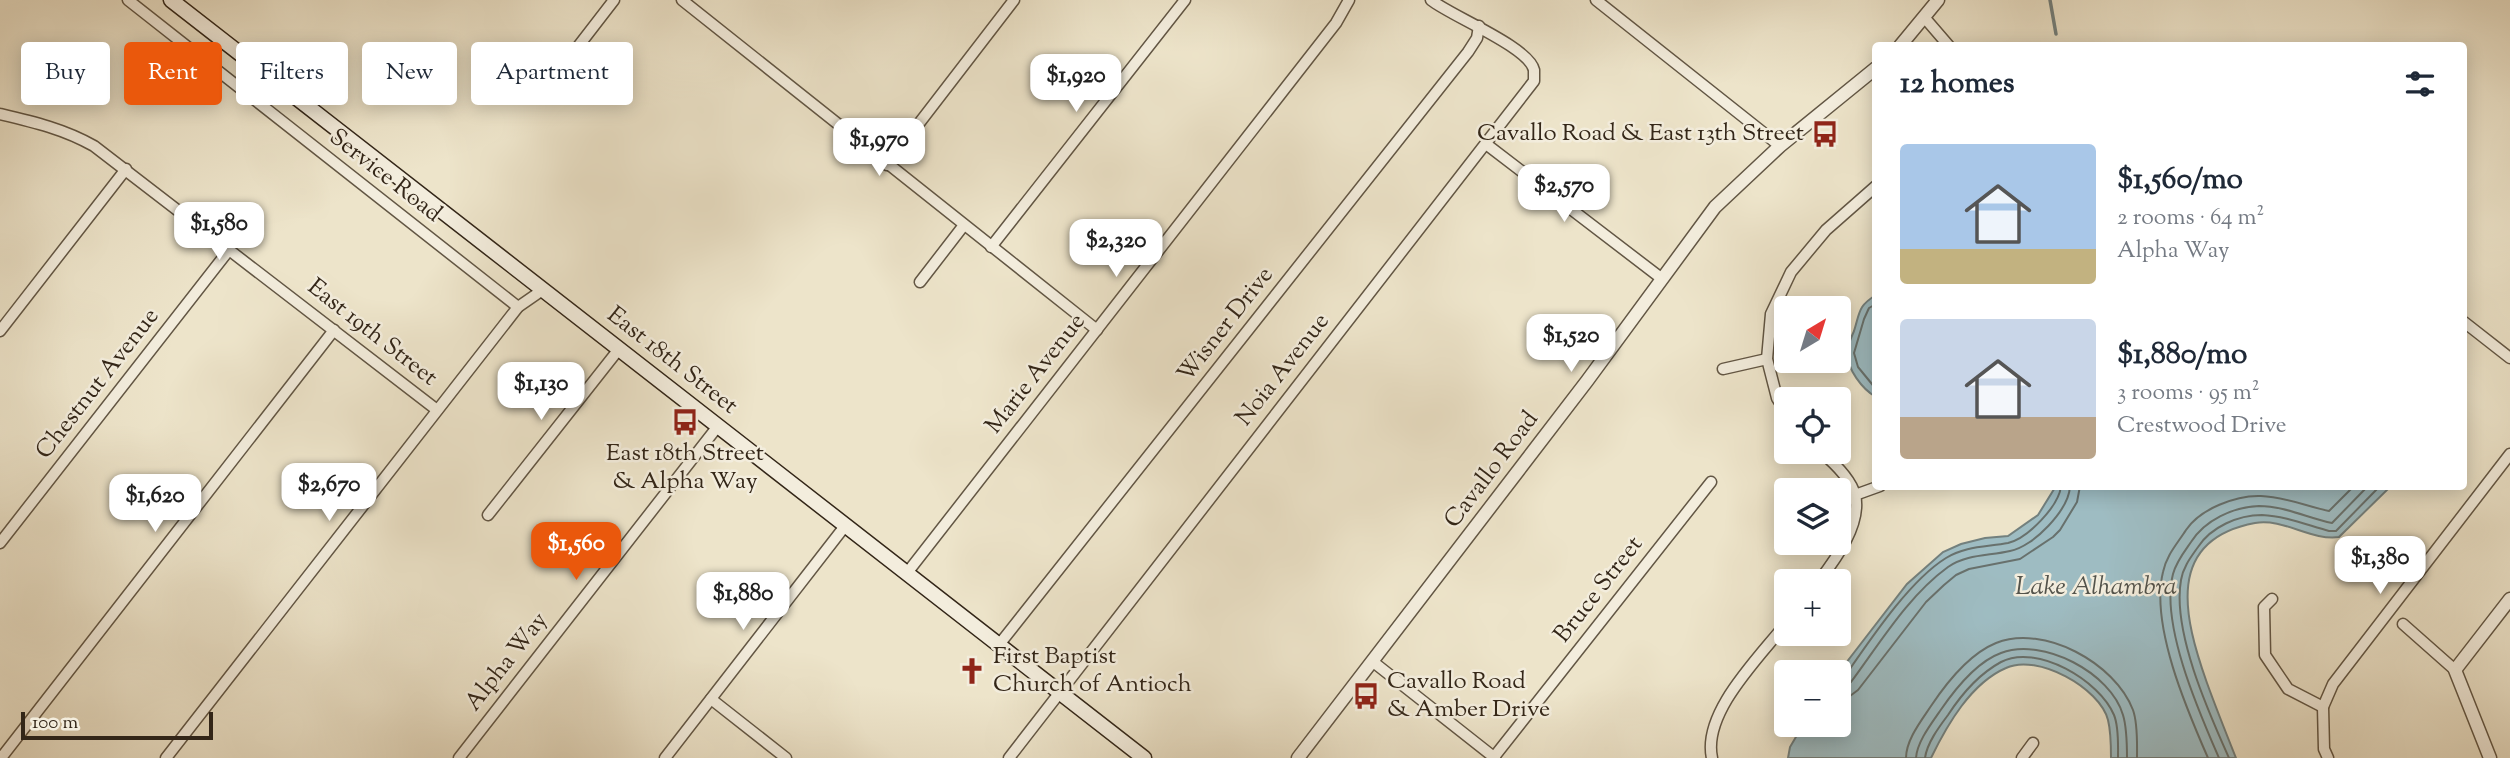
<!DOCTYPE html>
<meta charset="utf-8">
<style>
:root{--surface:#fff;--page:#f6f6f7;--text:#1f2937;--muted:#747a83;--accent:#ea580c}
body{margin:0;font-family:"Sorts Mill Goudy",serif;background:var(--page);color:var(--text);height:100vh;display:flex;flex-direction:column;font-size:26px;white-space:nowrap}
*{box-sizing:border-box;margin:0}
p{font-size:23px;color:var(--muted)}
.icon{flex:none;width:38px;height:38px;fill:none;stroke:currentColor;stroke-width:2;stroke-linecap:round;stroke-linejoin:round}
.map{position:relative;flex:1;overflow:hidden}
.panel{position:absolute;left:1872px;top:42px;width:595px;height:448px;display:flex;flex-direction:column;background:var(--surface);border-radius:7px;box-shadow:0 4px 18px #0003}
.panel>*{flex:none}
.guide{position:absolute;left:21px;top:42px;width:665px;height:63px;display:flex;gap:14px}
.needle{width:46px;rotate:38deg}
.buttons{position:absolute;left:1774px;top:296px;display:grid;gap:14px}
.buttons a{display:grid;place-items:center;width:77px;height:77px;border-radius:7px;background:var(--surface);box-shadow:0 4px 18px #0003;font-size:35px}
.scale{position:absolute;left:21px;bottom:18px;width:192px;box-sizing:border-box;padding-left:7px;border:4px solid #332618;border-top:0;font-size:19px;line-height:24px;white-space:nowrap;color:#332618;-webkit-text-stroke:5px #f3eddd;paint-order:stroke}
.price{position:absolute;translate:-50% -60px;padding:0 16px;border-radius:14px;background:#fff;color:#222;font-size:23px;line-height:46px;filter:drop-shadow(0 2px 4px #0008)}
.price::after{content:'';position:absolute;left:50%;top:42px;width:21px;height:16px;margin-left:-10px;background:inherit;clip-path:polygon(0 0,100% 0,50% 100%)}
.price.active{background:var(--accent);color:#fff}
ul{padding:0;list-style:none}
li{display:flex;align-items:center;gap:21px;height:175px;padding:0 28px}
li span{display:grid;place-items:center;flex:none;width:196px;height:140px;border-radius:7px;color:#555}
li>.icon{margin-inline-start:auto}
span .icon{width:84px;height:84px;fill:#fffc;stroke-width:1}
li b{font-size:30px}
h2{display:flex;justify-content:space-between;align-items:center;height:84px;padding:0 28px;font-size:30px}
.chip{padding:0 24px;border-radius:7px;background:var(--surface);box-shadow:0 4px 18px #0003;font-size:24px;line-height:63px}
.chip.active{background:var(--accent);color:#fff}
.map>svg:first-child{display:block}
</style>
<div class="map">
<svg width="2510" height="758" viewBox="0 0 2510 758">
<rect width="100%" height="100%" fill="#ede4ca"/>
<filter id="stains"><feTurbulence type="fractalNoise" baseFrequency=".00286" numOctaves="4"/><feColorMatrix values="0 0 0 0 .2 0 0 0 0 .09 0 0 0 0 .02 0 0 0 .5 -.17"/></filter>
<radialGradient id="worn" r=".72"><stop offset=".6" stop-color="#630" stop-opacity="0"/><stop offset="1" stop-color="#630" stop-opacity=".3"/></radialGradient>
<g fill="#9ebcc2" stroke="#73807e" stroke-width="2">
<path d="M1876,295V397C1862,389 1847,369 1847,352C1848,344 1851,338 1854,331C1860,312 1858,306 1876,295Z"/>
<path d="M2056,486L2390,487L2339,537C2311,541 2284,518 2255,523C2164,540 2184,618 2207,683C2216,708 2226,733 2236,758H2111C2111,746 2111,732 2108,720C2100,688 2037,653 2006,668C1971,683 1947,725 1931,758H1788L1790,747L1803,725L1839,724V672L1907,584L1943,552L1961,544L1985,538L2008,536L2038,515Z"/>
</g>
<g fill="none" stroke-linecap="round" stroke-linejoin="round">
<g stroke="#68716d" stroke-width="2">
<path d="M1876,304L1869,308L1864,319L1854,353L1858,367L1876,389"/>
<path d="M1839,679L1845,676C1870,640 1909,581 1946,558C1965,546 1987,547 2008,543C2028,538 2059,506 2061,486"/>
<path d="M1839,688L1851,682C1880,643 1908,596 1948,567C1967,554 1989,556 2010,551C2033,547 2069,510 2070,486"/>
<path d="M1839,698L1850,696L1858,690L1926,602L1944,585L1956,575L1969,569L2020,559L2053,537L2060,530L2077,502L2080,486"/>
<path d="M1906,758C1906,740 1921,721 1931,706C1947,682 1969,654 1996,643C2044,624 2115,663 2133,710C2138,724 2137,743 2137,758"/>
<path d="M1916,758C1917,742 1931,724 1940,711C1955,689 1976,662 2001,653C2043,637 2111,673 2123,715C2127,728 2127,745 2127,758"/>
<path d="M1925,758C1927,743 1939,727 1948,715C1961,695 1979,674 2001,662C2037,643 2100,681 2114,715C2119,727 2118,745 2118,758"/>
<path d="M2208,758C2187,710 2150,625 2163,572C2166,556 2177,544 2186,530C2200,509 2236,495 2261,496C2285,497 2306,506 2329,511L2354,486"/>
<path d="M2219,758C2199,712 2160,624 2173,574C2176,562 2184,552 2191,542C2205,520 2233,507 2259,506C2284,506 2308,518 2332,523L2368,486"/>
<path d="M2229,758C2208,711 2172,631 2181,580C2183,567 2191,557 2198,547C2211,527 2238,515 2262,515C2285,516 2307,525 2329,531H2336L2380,486"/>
</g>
<path stroke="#73807e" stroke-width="3.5" d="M2050,0L2056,34"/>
<defs>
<g id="minor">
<path d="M128,0L518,307"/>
<path d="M682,0L1097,330"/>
<path d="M1596,0L1780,146"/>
<path d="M1924,17L1949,46"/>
<path d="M553,79L614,0"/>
<path d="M0,114C34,122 64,129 94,146L437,410"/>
<path d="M1486,144L1661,278"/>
<path d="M887,165L1014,0"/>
<path d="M991,247L1185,0"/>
<path d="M920,282L964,225"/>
<path d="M2464,322L2510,358"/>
<path d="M0,331L126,169"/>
<path d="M1723,369L1767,359"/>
<path d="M1787,414L1777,398L1767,359L1771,314L1791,272L1826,230L1876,186"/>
<path d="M1855,495L1880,486"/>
<path d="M488,515L619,349"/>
<path d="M0,543L229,250"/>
<path d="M907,573L1336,23L1349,0"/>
<path d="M1819,581C1835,560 1862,524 1855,495C1851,479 1833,462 1821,452"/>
<path d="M2272,599L2264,607L2265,655L2288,689L2323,707"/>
<path d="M2403,624L2455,670"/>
<path d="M998,646L1468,52L1477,38L1479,26"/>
<path d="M1372,661L1495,758"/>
<path d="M711,699L786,758"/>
<path d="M1494,757L1711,482"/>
<path d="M1,758L334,330"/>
<path d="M166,758L518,307L544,289"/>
<path d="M459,758L718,426"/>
<path d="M665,758L845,526"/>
<path d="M1009,758L1534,81C1534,80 1534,71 1534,70C1529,47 1451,16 1431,0"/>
<path d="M1712,758C1702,712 1760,657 1787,622"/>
<path d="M2022,758L2033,743"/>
<path d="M2328,758L2324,749L2323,707L2333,684L2510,454"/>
</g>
<g id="tertiary">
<path d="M1900,46L1938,0"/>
<path d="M1298,758L1587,381L1715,207L1780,146L1876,68"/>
<path d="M2490,758L2455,670L2510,599"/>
</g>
<path id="secondary" d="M171,0L1144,758"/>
</defs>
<use href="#minor" stroke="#625644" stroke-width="13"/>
<use href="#tertiary" stroke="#625644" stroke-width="15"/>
<use href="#secondary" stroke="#332618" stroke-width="17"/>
<use href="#minor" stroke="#f3eddd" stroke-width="10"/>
<use href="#tertiary" stroke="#f3eddd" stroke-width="12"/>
<use href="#secondary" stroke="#f3eddd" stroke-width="14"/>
</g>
<defs>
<symbol id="bus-bare" viewBox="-9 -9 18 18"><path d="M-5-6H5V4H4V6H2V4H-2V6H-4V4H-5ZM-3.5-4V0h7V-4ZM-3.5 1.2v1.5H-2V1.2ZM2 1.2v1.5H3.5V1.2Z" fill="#8f2418" stroke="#f3eddd" stroke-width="2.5" paint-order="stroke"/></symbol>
<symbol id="church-bare" viewBox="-9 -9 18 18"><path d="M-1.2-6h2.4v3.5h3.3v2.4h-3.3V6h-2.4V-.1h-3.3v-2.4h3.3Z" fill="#8f2418" stroke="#f3eddd" stroke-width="2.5" paint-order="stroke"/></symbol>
</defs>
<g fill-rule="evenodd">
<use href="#bus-bare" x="1806" y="115" width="38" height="38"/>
<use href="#bus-bare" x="666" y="403" width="38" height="38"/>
<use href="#church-bare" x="953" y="652" width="38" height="38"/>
<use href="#bus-bare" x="1347" y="677" width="38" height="38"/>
</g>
<g text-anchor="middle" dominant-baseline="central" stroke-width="5" stroke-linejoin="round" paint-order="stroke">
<g font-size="24" fill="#332618" stroke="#f3eddd" text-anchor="start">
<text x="1804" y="134" text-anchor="end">Cavallo Road &amp; East 13th Street</text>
<text x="685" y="454" text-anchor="middle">East 18th Street<tspan x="685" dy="28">&amp; Alpha Way</tspan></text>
<text x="993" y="657">First Baptist<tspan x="993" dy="28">Church of Antioch</tspan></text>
<text x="1387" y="682">Cavallo Road<tspan x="1387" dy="28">&amp; Amber Drive</tspan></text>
</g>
<g font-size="24" fill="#332618" stroke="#f3eddd">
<text transform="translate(385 176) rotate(38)">Service Road</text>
<text transform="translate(1226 325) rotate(-52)">Wisner Drive</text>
<text transform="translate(372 333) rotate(38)">East 19th Street</text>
<text transform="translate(672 361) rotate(38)">East 18th Street</text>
<text transform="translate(1283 370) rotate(-52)">Noia Avenue</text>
<text transform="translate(1036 374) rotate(-52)">Marie Avenue</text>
<text transform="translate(98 384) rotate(-52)">Chestnut Avenue</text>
<text transform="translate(1492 470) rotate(-53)">Cavallo Road</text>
<text transform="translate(1599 590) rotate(-52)">Bruce Street</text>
<text transform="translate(507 662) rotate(-52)">Alpha Way</text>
</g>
<g font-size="26" font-style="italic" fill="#53534b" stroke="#f3eddd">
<text x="2096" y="587">Lake Alhambra</text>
</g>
</g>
<rect width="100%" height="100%" filter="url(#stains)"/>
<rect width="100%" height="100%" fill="url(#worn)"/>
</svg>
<div class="buttons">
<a><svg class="needle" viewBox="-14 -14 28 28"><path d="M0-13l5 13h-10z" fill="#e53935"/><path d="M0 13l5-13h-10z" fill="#747a83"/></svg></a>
<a><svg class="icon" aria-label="locate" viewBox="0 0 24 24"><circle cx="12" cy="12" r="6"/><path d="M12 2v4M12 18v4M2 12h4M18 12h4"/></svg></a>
<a><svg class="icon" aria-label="layers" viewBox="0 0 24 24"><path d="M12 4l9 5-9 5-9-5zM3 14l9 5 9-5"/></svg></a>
<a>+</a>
<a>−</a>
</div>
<div class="scale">100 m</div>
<b class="price" style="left:1076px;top:114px">$1,920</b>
<b class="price" style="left:879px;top:178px">$1,970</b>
<b class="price" style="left:1564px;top:224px">$2,570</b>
<b class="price" style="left:219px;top:262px">$1,580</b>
<b class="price" style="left:1116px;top:279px">$2,320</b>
<b class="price" style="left:1571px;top:374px">$1,520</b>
<b class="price" style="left:541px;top:422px">$1,130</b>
<b class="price" style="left:329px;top:523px">$2,670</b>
<b class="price" style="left:155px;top:534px">$1,620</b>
<b class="price active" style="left:576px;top:582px">$1,560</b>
<b class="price" style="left:2380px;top:596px">$1,380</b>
<b class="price" style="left:743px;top:632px">$1,880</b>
<div class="guide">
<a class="chip">Buy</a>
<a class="chip active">Rent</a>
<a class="chip">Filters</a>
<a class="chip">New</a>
<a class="chip">Apartment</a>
</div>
<section class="panel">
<h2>12 homes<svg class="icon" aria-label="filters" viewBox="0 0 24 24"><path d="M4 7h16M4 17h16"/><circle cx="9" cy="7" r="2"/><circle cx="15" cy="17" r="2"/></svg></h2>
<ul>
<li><span style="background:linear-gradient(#a9c7e8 75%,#c2b280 0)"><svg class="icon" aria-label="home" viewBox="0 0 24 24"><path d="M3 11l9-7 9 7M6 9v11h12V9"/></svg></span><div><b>$1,560/mo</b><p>2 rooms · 64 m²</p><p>Alpha Way</p></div></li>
<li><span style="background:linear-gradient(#c9d6e8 70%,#b9a48a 0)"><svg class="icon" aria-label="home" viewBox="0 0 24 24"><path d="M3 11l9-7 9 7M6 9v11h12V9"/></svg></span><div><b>$1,880/mo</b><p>3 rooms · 95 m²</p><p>Crestwood Drive</p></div></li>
</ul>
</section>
</div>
